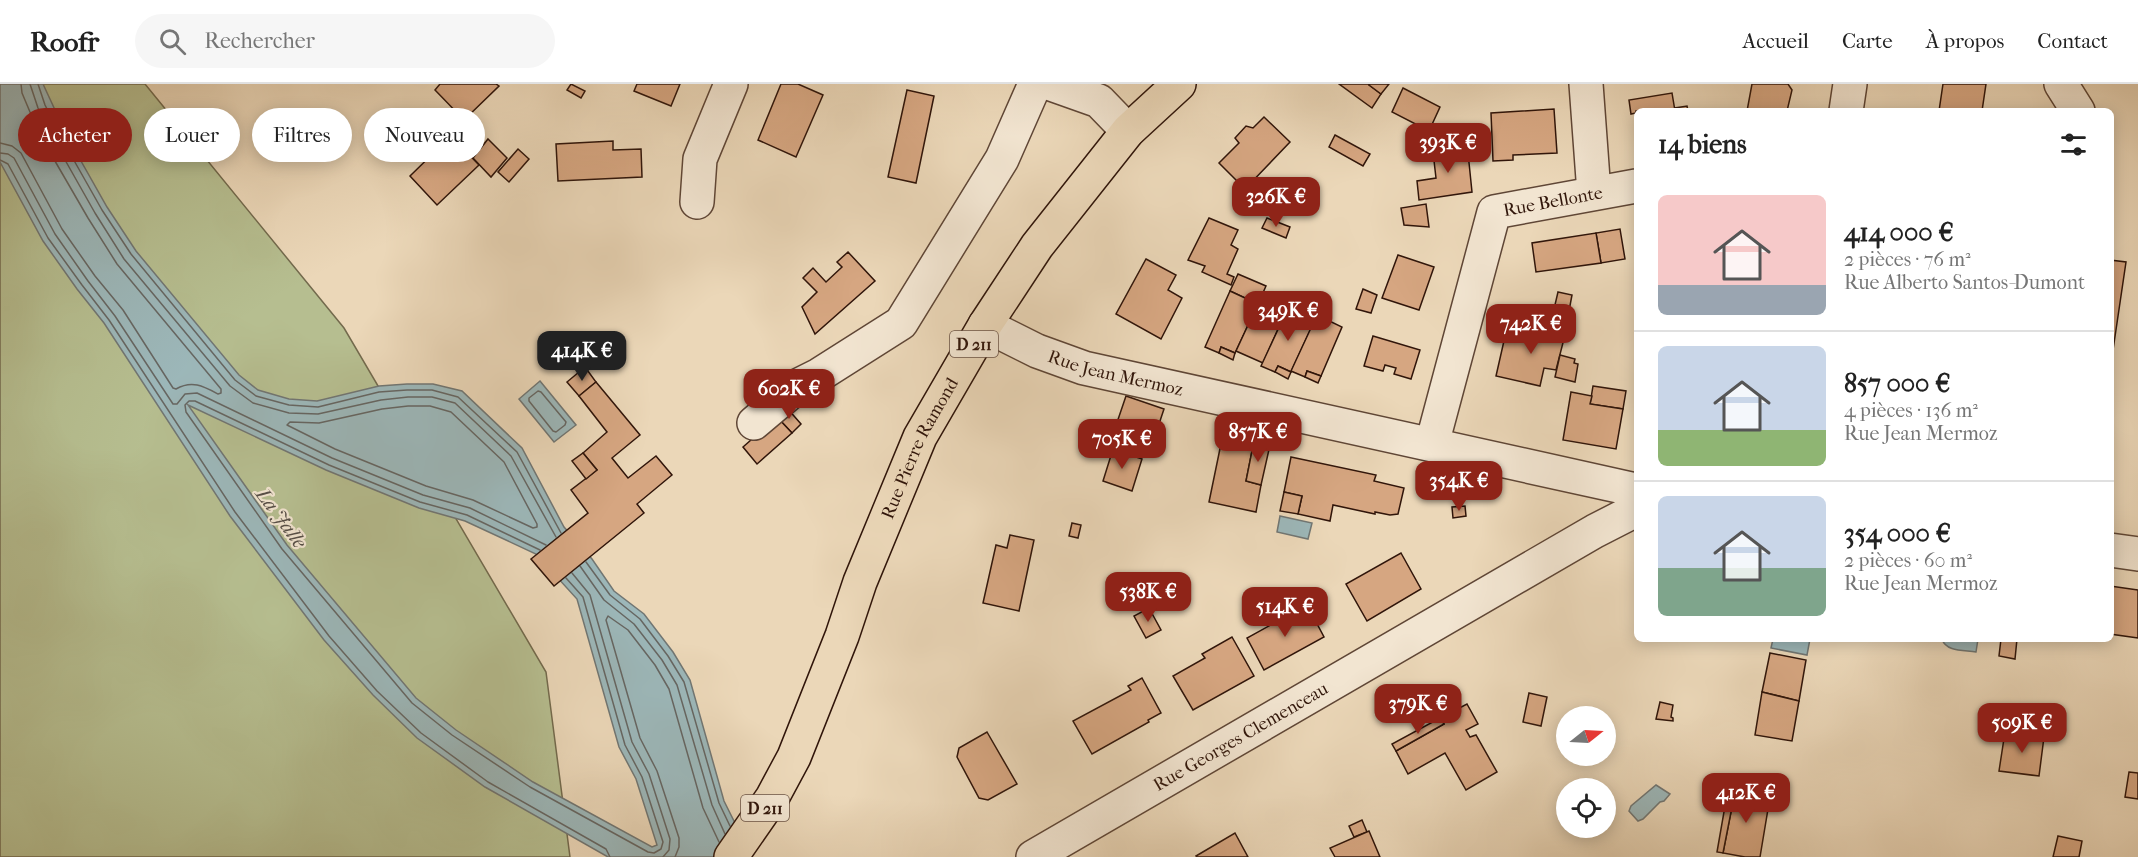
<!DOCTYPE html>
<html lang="fr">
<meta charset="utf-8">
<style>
:root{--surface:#fff;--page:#f6f6f6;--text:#222;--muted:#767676;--line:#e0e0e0;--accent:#8f2418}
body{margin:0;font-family:"IM FELL French Canon",serif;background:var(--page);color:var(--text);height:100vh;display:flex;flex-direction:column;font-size:22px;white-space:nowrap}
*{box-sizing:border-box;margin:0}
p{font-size:20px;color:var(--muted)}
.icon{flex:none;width:33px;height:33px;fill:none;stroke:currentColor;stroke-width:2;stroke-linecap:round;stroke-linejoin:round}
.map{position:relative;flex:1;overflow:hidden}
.drawer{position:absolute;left:1634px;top:24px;width:480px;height:534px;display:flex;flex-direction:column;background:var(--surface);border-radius:9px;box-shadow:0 3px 15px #0003}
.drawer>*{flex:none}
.top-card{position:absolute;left:18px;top:24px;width:570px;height:54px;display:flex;gap:12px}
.needle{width:39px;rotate:72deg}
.controls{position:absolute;left:1556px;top:622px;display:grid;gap:12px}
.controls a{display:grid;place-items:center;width:60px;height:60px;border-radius:50%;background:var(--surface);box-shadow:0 3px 15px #0003;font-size:30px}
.price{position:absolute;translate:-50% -51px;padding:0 14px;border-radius:12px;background:var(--accent);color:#fff;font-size:20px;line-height:39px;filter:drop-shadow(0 2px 3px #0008)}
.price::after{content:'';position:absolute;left:50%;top:36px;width:18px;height:14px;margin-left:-9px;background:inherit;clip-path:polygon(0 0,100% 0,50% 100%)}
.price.selected{background:#222;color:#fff}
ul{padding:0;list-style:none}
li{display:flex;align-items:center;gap:18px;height:150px;padding:0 24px}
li+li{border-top:2px solid var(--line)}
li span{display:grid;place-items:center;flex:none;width:168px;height:120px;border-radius:9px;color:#555}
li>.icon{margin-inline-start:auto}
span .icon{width:72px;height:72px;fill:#fffc;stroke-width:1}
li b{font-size:26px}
h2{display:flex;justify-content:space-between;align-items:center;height:72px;padding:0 24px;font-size:26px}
.chip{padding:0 21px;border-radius:27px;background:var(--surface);box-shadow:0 3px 15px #0003;font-size:21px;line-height:54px}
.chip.selected{background:var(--accent);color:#fff}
header{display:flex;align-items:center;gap:36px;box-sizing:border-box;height:84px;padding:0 30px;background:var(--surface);border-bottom:2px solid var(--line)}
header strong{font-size:28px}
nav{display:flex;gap:33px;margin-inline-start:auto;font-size:21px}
.search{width:420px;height:54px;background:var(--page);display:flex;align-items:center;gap:15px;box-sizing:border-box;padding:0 21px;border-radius:33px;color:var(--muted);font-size:22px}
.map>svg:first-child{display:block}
</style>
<header>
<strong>Roofr</strong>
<div class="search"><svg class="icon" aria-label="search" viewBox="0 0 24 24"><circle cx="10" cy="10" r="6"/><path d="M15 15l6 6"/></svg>Rechercher</div>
<nav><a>Accueil</a><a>Carte</a><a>À propos</a><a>Contact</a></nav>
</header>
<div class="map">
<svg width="2138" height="773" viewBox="0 0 2138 773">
<rect width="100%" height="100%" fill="#ebd7b8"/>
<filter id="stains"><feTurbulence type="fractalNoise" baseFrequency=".00333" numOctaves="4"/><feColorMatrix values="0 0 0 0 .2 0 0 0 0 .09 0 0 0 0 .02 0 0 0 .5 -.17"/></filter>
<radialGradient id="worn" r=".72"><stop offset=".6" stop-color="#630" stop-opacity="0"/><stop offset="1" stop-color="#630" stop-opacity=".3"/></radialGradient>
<path fill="#b6be90" stroke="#736a4d" stroke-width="1.5" d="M0,0H145L344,244L546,588L570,773H0Z"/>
<g fill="#9cb7b9" stroke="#717673" stroke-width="1.5" fill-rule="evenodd">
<path d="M0,0H43L68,54L107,123L136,167L239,291L258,306L289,315L317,317L379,302L407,300H433L462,307L522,364L564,443L592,475L614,507L644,530L673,568L690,596L724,717L752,773H608L485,703L417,654L373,611L324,556L230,432L104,239L77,205L43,157L0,78ZM188,321L326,386L419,424L465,437L536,470L577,515L619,663L636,695L657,761L652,763L533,698L456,646L416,614L287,461Z"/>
<path d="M540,297L576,341L554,358L519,315Z"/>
<path d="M1280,432L1312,439L1308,455L1277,448Z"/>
<path d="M1773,555H1810L1807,571L1771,564Z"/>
<path d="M1942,555H1978L1976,568C1964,566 1946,568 1942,555Z"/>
<path d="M1656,701L1670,710L1664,717L1660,718L1643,735L1638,737L1629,727L1631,722Z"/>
</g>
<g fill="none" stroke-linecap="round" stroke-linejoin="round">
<g stroke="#666662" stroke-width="1.5">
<path d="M30,0L38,24L56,60L95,129L124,175L230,302L253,319L289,329L318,330L381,316L408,313H432L455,319L511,372L556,453"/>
<path d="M38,0L45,21L63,57L102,126L131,170L235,296L256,312L289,321L318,323L379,308L407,306H432L458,313L517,368L561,449"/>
<path d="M0,59L12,62L21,69L62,145L95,192L123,226L173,304L176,305C192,296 203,302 218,310L221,309V305L117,180L88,134L48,65L30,28L22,9L21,0"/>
<path d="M0,69L8,70L14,74L55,150L88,197L115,232L173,320H177L185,310L197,309L332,374L423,411L470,424L546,461"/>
<path d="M0,76L8,80L48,154L82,201L109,236L235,428L329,552L377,607L421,649L488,698L606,765L610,773"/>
<path d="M538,307L541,308L566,338L565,341L556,348L553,347L529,317V314Z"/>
<path d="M408,322H430L451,328L504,378L537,440V443L533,444L473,416L426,402L335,365L287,341L290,338L319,339L382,325Z"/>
<path d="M540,466L467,431L420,418L329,381L195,317H189L185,321L186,328L282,465L412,619L452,651L530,703L648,768L654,769L661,765L663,758L642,693L625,661L583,513L566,494"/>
<path d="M586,478L610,511L640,535L668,572L684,598L719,719L730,742"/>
<path d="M580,482L604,516L634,540L662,576L677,601L712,721L725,750"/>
<path d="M572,489L590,511L632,658L649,690L670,755L669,766L663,773"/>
<path d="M675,773L679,763V754L657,687L640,654L606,536L608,532L628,546L655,581L669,605L703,724L719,758"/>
</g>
</g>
<g fill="#d6a681" stroke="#30150a" stroke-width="1.5">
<path d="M440,0H496L499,2L464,36L435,6Z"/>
<path d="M571,0L585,7L581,14L567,6Z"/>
<path d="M637,0H680L671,22L634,7Z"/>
<path d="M781,0H798L823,11L796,73L758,56Z"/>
<path d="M1339,0H1370L1369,1L1381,10L1372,24Z"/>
<path d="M1370,0H1389L1381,10L1369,1Z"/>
<path d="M1752,0H1788L1792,6L1787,27H1747Z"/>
<path d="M1943,0H1986L1982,27H1939Z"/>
<path d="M1403,4L1440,23L1429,47L1392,28Z"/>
<path d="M907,6L934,12L916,99L888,93Z"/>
<path d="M1672,9L1675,27H1636V29L1631,30L1629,16Z"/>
<path d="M1687,22L1688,27H1675V24Z"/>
<path d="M1554,25L1557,69L1513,71V76L1493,77L1491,29Z"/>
<path d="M1264,33L1290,58L1245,105L1219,79L1239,59L1235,54L1246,42L1253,44Z"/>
<path d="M1335,51L1370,70L1363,82L1329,63Z"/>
<path d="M451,52L479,81L437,121L410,92Z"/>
<path d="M488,55L507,74L491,93L473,74Z"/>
<path d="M613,57V66L641,65L642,93L558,97L556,60Z"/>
<path d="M1467,59L1472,108L1419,116L1417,97L1436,94L1433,68L1448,67V61Z"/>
<path d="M518,65L529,75L509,98L498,88Z"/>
<path d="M1426,120L1429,143L1404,141L1401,124Z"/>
<path d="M1209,134L1238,146L1231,161L1238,165L1227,190L1234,193L1231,201L1202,188L1205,182L1188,176Z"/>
<path d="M1267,134L1290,143L1286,154L1262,144Z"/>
<path d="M1620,145L1625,175L1601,179L1596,149Z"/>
<path d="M1596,149L1601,179L1536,188L1532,159Z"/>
<path d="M848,168L875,197L815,250L802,223L817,208L803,194L813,184L826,198L842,183L837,178Z"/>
<path d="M1398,171L1434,183L1419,226L1382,214Z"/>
<path d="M1146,175L1176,191L1168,206L1182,214L1161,255L1116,230Z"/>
<path d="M2110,176L2126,178L2113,266H2110Z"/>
<path d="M1238,190L1266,202L1258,220L1230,207Z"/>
<path d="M1363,205L1377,211L1371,229L1356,225Z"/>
<path d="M1230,207L1258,220L1235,269L1221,263L1219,269L1205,263Z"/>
<path d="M1558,208L1572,211L1569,227L1554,225Z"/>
<path d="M1262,211L1288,223L1263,279L1236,267Z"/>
<path d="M1287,226L1314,238L1291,288L1278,282L1275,288L1261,282Z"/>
<path d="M1552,227L1570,230L1567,243L1548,240Z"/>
<path d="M1317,231L1342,243L1321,292L1307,287L1305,293L1291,287Z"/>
<path d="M1548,240L1567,243L1556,286L1544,284L1540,302L1496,292L1506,248L1544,256Z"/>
<path d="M1373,252L1420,266L1411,295L1394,290L1396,284L1385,281L1383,287L1364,282Z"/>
<path d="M1221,263L1235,269L1233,276L1219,269Z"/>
<path d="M1560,271L1575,275L1574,279L1578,280L1575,298L1555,293Z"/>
<path d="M1278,282L1291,288L1288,295L1275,288Z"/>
<path d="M585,283L596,298L579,312L567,298Z"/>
<path d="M1307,287L1321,292L1318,299L1305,293Z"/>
<path d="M596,298L640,351L612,374L628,394L656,372L672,391L637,420L644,429L554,502L531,475L588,429L571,406L597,386L583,369L607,348L579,312Z"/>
<path d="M1593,302L1626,307L1623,325L1590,320Z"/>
<path d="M1571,308L1592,312L1590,320L1623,325L1616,365L1563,356Z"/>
<path d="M1126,312L1164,325L1148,373L1110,359Z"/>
<path d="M787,324L801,340L792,349L777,333Z"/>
<path d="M777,333L792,349L757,380L743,363Z"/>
<path d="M1223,350L1254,357L1246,397L1261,401L1256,428L1209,418Z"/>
<path d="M1254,357L1270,361L1261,401L1246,397Z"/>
<path d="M1113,365L1142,375L1132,407L1103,397Z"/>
<path d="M583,369L597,386L586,395L572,377Z"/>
<path d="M1291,373L1376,391L1374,397L1404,404L1398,430L1390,431L1375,428V430L1333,421L1330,437L1298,430L1302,412L1284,408Z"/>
<path d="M1284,408L1302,412L1298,430L1280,427Z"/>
<path d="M1465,422L1466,432L1453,434L1452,423Z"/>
<path d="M1072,439L1081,441L1078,454L1069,452Z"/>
<path d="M1010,451L1034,456L1019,527L983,519L996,461L1007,464Z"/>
<path d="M1401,469L1421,505L1367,537L1346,500Z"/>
<path d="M2110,502L2138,506V554L2110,550Z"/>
<path d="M1307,521L1324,553L1264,586L1247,554Z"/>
<path d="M1149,524L1161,546L1146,554L1134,532Z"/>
<path d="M1232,553L1254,592L1193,626L1173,592L1205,574L1202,570Z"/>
<path d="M2001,555H2017L2015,575L1999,572Z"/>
<path d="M1770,569L1806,576L1799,617L1762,608Z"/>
<path d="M1142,594L1161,629L1148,636L1149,638L1092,670L1073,637L1131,606L1128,602Z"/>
<path d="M1762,608L1799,617L1792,657L1755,651Z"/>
<path d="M1529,609L1547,613L1541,642L1523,638Z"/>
<path d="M1660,618L1673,621L1671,633L1673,634V637L1656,635Z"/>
<path d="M1467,620L1478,640L1466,646L1470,653L1476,651L1497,688L1466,706L1445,669L1408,690L1396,667L1444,640L1440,634Z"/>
<path d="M1440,634L1444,640L1396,667L1392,660Z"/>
<path d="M987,648L1017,700L988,716L979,714L957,673L959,664Z"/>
<path d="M2005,648L2044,653L2039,692L1999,687Z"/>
<path d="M2129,688L2138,689V715L2125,713Z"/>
<path d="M1728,705L1770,713L1760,773H1745L1723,769L1732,723L1725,722Z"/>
<path d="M1725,722L1732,723L1723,769L1717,768Z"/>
<path d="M1362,736L1367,748L1354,753L1349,742Z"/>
<path d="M1369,747L1380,773H1335L1330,764Z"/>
<path d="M1235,749L1248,773H1197L1196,772Z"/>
<path d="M2058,752L2082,757L2079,773H2053Z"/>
</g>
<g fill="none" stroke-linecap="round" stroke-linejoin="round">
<defs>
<g id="minor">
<path d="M1051,0L1099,17L1128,47"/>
<path d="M1586,0L1594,109"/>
<path d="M2061,0L2078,27"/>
<path d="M1846,27L1850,0"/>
<path d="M697,118L700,75L731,0"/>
<path id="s1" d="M985,241L1037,267L1084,284L1636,406"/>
<path d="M754,339L799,301L819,291L901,239L1002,75L1035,0"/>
<path id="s2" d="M1432,360L1494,128L1636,102"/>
<path d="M2110,466L2138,470"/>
<path id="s3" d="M1033,773L1595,447L1636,426"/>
</g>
<g id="major">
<path id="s4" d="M731,773L772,714L794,673L842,552L860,498L920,353L985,241L1037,162L1128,47L1179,0"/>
</g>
</defs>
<use href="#minor" stroke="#5f4636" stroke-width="36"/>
<use href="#major" stroke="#30150a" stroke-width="36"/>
<use href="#minor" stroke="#f2e5d1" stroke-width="33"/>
<use href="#major" stroke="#ebd7b8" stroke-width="33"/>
</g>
<g text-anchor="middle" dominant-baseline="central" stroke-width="4.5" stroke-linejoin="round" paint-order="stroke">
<g fill="#f2e5d1" stroke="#6a5346" stroke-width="1.5">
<rect x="950" y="247" width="48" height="26" rx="4.5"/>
<rect x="741" y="711" width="48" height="26" rx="4.5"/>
</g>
<g font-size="16" font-weight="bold" fill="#30150a">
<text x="974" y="260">D 211</text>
<text x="765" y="724">D 211</text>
</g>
<g font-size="18" fill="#30150a" stroke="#f2e5d1">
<text stroke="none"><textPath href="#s2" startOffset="300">Rue Bellonte</textPath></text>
<text stroke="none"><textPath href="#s1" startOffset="140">Rue Jean Mermoz</textPath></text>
<text stroke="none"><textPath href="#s4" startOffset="452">Rue Pierre Ramond</textPath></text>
<text stroke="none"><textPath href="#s3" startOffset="240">Rue Georges Clemenceau</textPath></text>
</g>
<g font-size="20" font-style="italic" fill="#564e47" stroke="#f2e5d1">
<text transform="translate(281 434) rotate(53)">La Jalle</text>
</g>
</g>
<rect width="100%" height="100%" filter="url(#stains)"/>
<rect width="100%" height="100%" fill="url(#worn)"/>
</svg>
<div class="controls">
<a><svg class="needle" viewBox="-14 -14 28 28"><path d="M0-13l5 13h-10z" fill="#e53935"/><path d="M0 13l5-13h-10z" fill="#767676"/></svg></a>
<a><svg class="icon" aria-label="locate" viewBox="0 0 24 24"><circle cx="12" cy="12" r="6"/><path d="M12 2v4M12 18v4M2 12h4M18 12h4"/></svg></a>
</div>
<b class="price" style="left:1448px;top:90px">393K €</b>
<b class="price" style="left:1276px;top:144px">326K €</b>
<b class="price" style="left:1288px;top:258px">349K €</b>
<b class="price" style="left:1531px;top:271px">742K €</b>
<b class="price selected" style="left:582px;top:298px">414K €</b>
<b class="price" style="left:789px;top:336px">602K €</b>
<b class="price" style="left:1258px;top:379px">857K €</b>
<b class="price" style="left:1122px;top:386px">705K €</b>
<b class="price" style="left:1459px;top:428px">354K €</b>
<b class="price" style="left:1148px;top:539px">538K €</b>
<b class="price" style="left:1285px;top:554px">514K €</b>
<b class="price" style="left:1418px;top:651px">379K €</b>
<b class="price" style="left:2022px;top:670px">509K €</b>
<b class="price" style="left:1746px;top:740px">412K €</b>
<div class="top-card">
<a class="chip selected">Acheter</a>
<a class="chip">Louer</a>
<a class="chip">Filtres</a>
<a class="chip">Nouveau</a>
</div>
<section class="drawer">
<h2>14 biens<svg class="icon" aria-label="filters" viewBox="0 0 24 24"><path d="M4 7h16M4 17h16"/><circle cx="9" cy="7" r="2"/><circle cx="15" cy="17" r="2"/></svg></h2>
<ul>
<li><span style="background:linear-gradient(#f6c9c9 75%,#9aa5b1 0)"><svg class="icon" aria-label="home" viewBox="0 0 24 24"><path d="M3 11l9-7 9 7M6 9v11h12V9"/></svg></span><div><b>414 000 €</b><p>2 pièces · 76 m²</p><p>Rue Alberto Santos-Dumont</p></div></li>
<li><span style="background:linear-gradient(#c9d6e8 70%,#8fb573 0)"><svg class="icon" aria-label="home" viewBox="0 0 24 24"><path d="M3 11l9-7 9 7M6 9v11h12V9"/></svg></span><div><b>857 000 €</b><p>4 pièces · 136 m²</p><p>Rue Jean Mermoz</p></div></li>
<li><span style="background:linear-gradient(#c9d6e8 60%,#7fa58c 0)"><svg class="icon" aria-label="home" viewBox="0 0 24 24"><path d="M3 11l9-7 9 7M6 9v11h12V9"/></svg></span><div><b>354 000 €</b><p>2 pièces · 60 m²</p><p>Rue Jean Mermoz</p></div></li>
</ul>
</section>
</div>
